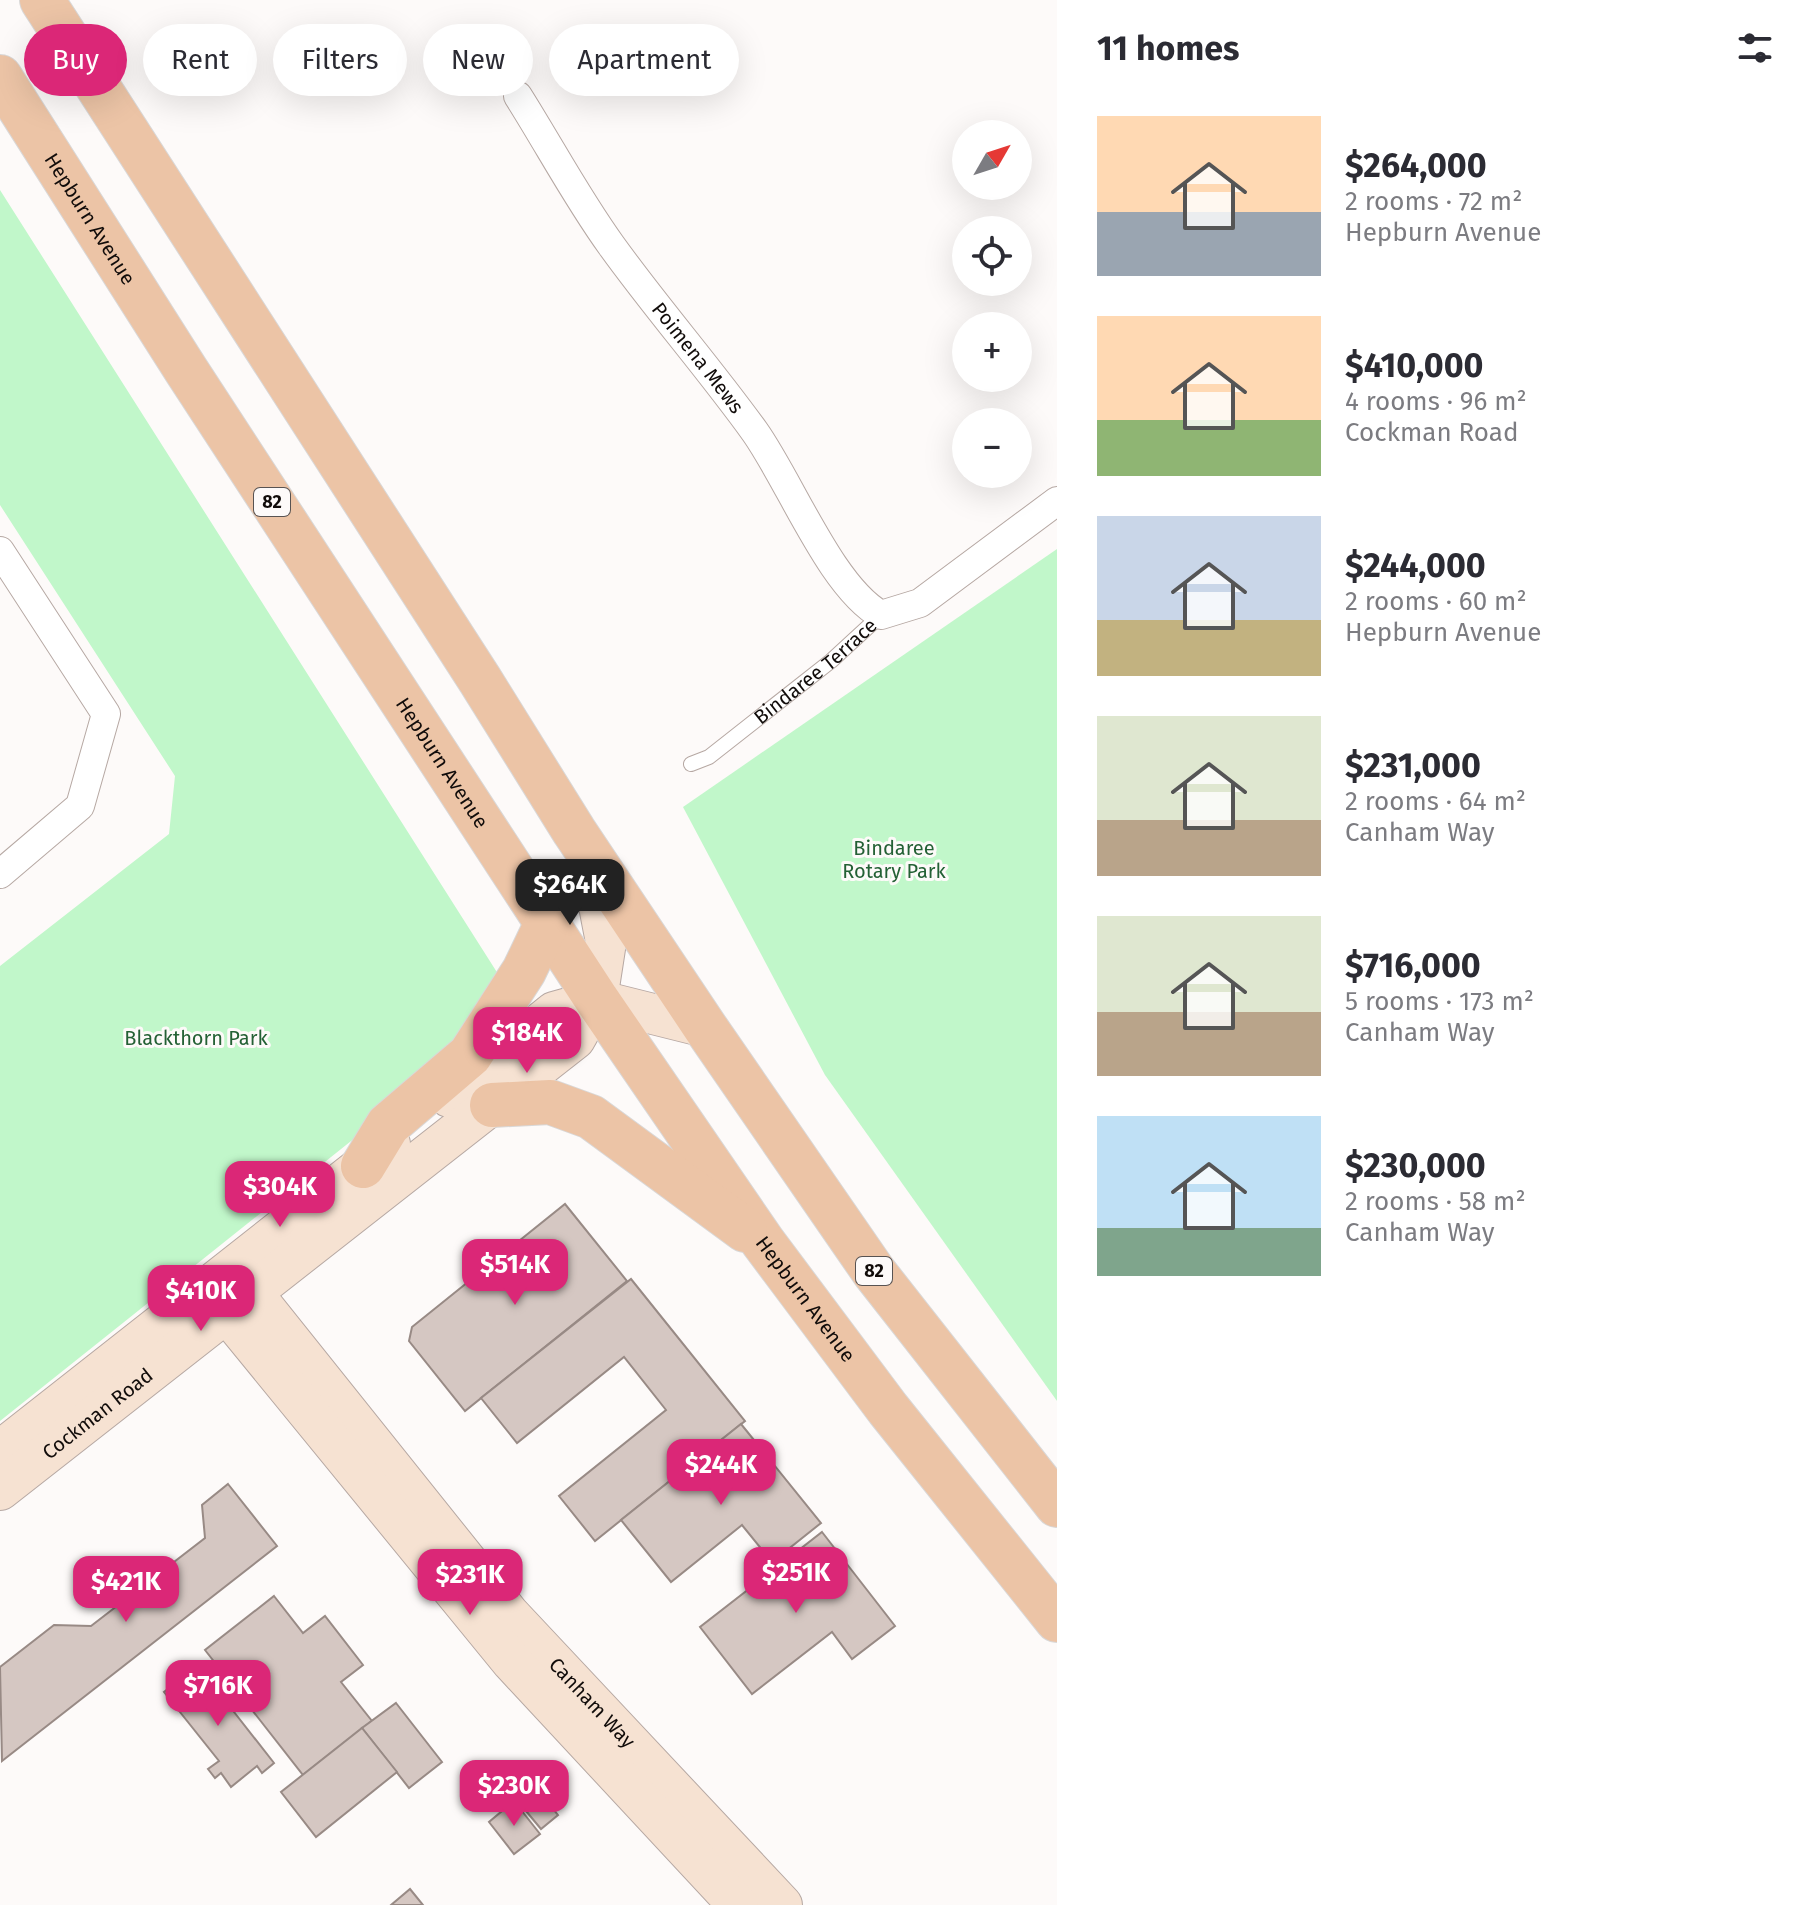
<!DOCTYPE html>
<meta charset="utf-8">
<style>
:root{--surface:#fff;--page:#f2f2f3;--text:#2b2b33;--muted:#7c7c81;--accent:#db2777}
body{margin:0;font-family:"Fira Sans",sans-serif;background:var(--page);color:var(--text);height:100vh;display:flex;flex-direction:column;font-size:30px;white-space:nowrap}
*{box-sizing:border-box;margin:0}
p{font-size:26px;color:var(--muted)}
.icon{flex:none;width:44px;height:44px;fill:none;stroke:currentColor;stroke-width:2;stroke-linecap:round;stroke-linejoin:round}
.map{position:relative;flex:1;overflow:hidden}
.details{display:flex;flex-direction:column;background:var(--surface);width:760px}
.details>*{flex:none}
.guide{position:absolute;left:24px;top:24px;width:760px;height:72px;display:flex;gap:16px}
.needle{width:52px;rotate:51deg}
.fabs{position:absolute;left:952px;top:120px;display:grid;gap:16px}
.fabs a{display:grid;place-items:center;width:80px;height:80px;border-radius:50%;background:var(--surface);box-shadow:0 8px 32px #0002;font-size:40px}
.price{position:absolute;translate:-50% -68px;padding:0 18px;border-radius:16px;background:var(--accent);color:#fff;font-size:26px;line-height:52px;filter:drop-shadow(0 2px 4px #0008)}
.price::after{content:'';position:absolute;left:50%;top:48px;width:24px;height:18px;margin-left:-12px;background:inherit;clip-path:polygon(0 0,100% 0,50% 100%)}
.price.active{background:#222;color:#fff}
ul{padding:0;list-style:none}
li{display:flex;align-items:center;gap:24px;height:200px;padding:0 40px}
li span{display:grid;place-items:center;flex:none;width:224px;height:160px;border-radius:0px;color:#555}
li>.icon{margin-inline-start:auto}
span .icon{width:96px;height:96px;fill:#fffc;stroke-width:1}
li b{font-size:34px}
h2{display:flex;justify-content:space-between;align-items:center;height:96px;padding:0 40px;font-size:34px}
.pill{padding:0 28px;border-radius:36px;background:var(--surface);box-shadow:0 8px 32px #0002;font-size:28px;line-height:72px}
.pill.active{background:var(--accent);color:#fff}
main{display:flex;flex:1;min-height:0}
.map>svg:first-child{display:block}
</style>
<main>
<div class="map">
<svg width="1057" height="1905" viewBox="0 0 1057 1905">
<rect width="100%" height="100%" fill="#fdfaf9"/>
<g fill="#c1f7ca">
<path d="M0,190L519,1007L0,1421V966L169,834L175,776L0,505Z"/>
<path d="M1057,549V1401L825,1075L683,807Z"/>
</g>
<g fill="#d5c7c2" stroke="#988a85" stroke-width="2">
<path d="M565,1204L627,1281L465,1411L409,1341L412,1327Z"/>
<path d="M631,1279L745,1421L595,1541L559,1496L666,1410L624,1357L517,1443L481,1398Z"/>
<path d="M741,1424L821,1523L772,1562L742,1525L671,1582L621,1520Z"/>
<path d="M228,1484L277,1546L2,1761L0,1667L54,1625L91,1626L205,1538L202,1505Z"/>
<path d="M822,1532L895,1626L852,1659L832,1632L752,1694L700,1627Z"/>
<path d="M274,1596L303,1633L325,1616L363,1665L341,1682L372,1721L303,1775L205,1650Z"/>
<path d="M198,1666L274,1763L262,1773L257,1766L231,1787L221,1773L215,1778L208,1769L219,1761L164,1692Z"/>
<path d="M396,1703L442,1762L409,1788L362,1728Z"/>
<path d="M362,1728L397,1772L316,1837L281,1792Z"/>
<path d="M533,1784L558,1815L541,1829L516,1799Z"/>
<path d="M514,1801L540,1834L514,1854L489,1822Z"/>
<path d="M410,1889L423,1905H391Z"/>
</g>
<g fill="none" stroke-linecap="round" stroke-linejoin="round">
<defs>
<g id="service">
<path id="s1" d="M691,764L709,757L831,661L881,615"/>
</g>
<g id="minor">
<path id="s2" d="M518,96C549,145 577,198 611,245C657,309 709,368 755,432C791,483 831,587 881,615L920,603L1057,501"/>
<path d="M0,551L106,714L80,806L0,874"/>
</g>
<g id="secondary">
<path d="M449,1097L554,1012L597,1000L705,1027"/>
<path id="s3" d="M234,1270L509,1614L782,1905"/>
<path d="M208,1290L512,1662L738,1905"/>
<path d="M0,1451L390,1144"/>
<path id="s4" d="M0,1490L575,1039L597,1000L606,942L589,854"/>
</g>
<g id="primary">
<path d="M42,0L480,680L574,831L705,1027L874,1272L1057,1505"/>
<path id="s5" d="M0,77L186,370L597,1000L763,1242L888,1409L1057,1620"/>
<path d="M492,1105L550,1102L591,1117L745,1230"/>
<path d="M363,1166L388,1125L470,1055L524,971L546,925"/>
</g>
</defs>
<use href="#service" stroke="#b6a8a3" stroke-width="16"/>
<use href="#minor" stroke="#b6a8a3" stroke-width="30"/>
<use href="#secondary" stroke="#b6a8a3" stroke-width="42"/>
<use href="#primary" stroke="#d9d8d8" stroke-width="46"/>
<use href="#service" stroke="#fff" stroke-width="14"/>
<use href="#minor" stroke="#fff" stroke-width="28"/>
<use href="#secondary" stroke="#f6e2d2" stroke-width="40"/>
<use href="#primary" stroke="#ecc4a6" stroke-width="44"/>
</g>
<g text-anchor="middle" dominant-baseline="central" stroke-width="6" stroke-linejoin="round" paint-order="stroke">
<g fill="#fdfaf9" stroke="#585352" stroke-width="2">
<rect x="254" y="488" width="36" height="28" rx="6"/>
<rect x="856" y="1257" width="36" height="28" rx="6"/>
</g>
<g font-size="18" font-weight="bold" fill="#110c0a">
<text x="272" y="502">82</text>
<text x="874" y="1271">82</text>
</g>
<g font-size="20" fill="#110c0a" stroke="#fdfaf9">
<text stroke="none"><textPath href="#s5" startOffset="168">Hepburn Avenue</textPath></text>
<text stroke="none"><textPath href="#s2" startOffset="318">Poimena Mews</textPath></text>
<text stroke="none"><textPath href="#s1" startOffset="156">Bindaree Terrace</textPath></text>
<text stroke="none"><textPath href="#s5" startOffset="816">Hepburn Avenue</textPath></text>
<text stroke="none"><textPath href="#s5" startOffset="1464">Hepburn Avenue</textPath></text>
<text stroke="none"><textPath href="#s4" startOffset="124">Cockman Road</textPath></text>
<text stroke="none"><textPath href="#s3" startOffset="562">Canham Way</textPath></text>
</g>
<g font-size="20" fill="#246135" stroke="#fdfaf9">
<text x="894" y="848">Bindaree<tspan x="894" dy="23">Rotary Park</tspan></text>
<text x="196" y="1038">Blackthorn Park</text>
</g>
</g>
</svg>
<div class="fabs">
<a><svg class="needle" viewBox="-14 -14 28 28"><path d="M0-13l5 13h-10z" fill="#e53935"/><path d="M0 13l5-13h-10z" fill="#7c7c81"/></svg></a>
<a><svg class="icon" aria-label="locate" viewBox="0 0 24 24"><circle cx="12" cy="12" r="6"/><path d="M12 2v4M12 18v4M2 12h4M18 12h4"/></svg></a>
<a>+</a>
<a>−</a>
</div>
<b class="price active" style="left:570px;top:927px">$264K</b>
<b class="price" style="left:527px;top:1075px">$184K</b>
<b class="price" style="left:280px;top:1229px">$304K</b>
<b class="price" style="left:515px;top:1307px">$514K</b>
<b class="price" style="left:201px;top:1333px">$410K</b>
<b class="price" style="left:721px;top:1507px">$244K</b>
<b class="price" style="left:796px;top:1615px">$251K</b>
<b class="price" style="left:470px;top:1617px">$231K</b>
<b class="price" style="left:126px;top:1624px">$421K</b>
<b class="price" style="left:218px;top:1728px">$716K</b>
<b class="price" style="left:514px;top:1828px">$230K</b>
<div class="guide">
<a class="pill active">Buy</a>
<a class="pill">Rent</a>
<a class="pill">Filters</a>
<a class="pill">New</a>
<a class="pill">Apartment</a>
</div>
</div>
<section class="details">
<h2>11 homes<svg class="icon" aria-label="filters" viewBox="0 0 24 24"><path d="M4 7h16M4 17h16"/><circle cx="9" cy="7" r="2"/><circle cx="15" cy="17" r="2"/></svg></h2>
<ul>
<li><span style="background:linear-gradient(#ffd9b3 60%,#9aa5b1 0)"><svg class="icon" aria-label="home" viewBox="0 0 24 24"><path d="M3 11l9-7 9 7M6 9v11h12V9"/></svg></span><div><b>$264,000</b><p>2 rooms · 72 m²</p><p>Hepburn Avenue</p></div></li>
<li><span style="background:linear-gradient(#ffd9b3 65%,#8fb573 0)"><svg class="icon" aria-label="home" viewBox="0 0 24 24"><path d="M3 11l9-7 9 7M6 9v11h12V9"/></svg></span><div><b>$410,000</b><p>4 rooms · 96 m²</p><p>Cockman Road</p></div></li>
<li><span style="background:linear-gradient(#c9d6e8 65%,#c2b280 0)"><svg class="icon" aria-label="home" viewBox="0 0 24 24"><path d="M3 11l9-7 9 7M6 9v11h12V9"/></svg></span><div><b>$244,000</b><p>2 rooms · 60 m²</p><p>Hepburn Avenue</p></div></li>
<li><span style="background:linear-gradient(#dfe7d0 65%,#b9a48a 0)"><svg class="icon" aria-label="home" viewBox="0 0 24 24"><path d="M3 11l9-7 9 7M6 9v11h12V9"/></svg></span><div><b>$231,000</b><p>2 rooms · 64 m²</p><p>Canham Way</p></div></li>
<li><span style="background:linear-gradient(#dfe7d0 60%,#b9a48a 0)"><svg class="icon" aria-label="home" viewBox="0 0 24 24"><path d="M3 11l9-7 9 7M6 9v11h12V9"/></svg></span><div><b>$716,000</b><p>5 rooms · 173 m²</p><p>Canham Way</p></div></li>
<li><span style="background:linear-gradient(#bfe0f5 70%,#7fa58c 0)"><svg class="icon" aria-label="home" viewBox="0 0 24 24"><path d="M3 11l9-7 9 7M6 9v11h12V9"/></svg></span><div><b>$230,000</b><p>2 rooms · 58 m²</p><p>Canham Way</p></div></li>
</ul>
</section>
</main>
